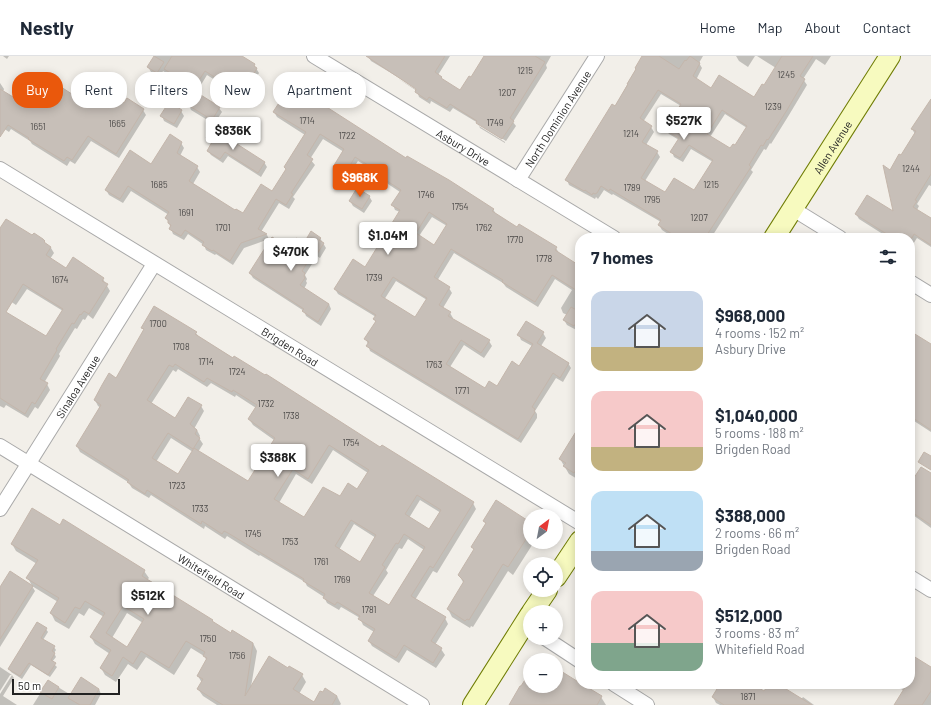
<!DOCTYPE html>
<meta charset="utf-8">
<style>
:root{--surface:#fff;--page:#f6f6f7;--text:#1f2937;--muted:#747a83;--line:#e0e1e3;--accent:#ea580c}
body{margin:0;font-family:Barlow,sans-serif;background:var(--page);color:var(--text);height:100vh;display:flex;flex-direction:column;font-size:15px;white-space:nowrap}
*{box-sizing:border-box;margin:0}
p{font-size:13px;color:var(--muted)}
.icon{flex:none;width:22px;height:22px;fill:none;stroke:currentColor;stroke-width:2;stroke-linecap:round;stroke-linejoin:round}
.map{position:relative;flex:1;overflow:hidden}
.sheet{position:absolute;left:575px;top:177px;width:340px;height:456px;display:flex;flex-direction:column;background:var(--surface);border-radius:16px;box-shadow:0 2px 10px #0003}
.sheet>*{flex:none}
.banner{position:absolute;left:12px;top:16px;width:380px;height:36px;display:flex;gap:8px}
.needle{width:26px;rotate:32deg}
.controls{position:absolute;left:523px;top:453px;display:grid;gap:8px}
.controls a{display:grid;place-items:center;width:40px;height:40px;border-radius:50%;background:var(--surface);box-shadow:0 2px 10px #0003;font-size:20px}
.scale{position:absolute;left:12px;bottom:10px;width:108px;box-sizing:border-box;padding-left:4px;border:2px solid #222;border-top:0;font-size:11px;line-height:14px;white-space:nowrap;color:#222;-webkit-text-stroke:3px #fff;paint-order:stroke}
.price{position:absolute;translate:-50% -34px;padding:0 9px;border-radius:4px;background:#fff;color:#222;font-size:13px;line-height:26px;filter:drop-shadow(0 1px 2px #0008)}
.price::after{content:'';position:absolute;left:50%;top:24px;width:12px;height:9px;margin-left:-6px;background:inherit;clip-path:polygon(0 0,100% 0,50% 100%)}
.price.on{background:var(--accent);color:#fff}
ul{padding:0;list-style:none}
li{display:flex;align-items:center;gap:12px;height:100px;padding:0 16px}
li span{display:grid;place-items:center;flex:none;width:112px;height:80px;border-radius:12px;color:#555}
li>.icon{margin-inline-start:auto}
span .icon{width:48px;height:48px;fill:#fffc;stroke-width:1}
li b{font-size:17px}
h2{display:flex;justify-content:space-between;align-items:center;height:48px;padding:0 16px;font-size:17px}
.chip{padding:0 14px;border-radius:16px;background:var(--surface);box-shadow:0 2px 10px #0003;font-size:14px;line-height:36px}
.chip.on{background:var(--accent);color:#fff}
header{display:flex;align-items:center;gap:24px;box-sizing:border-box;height:56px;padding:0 20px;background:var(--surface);border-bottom:1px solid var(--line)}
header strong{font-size:19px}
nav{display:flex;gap:22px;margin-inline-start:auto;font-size:14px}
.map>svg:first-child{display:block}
</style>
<header>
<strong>Nestly</strong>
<nav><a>Home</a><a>Map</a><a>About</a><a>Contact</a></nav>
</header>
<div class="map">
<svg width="931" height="649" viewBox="0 0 931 649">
<rect width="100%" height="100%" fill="#f2efe9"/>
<g fill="#0003" fill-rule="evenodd">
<path d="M3,0H9L7,3Z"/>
<path d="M155,0H240L254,9L259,17L251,32L256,38L249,50L242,46L241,47L227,38L225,34L226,31L207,19L196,37L219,52L222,56L214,68L191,54L189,49L195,39L182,30L179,25L163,15L160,22L151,16L148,11Z"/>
<path d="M368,0H450L438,19L443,25L460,35L471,22L485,0H551L546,9L547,12L513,66L516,70L506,85L479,68V70L478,67L453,52L450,56L431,45L430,48L419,41L417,35L397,22L420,36L421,35L371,5Z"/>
<path d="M643,0H703L699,7L702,12L696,24L712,33L754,42L764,31L776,12L757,0H831L825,9L816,3L803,23L807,29L789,59L771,88L770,87L766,94L764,93L751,114L753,116L711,182H670L671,180L662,174L659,169L661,166L613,138L612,139L604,134L598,143L596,141L595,143L569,129L567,124L615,51ZM661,38L681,50L666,74L669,78L679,84L672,96L674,101L683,106L691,93L713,106L694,136L665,138L645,125L660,101L657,96L646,89L654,76L651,71L643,66ZM725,58L747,72L735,91L730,94L710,81Z"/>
<path d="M736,0H755L748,11L739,5Z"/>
<path d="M0,27L4,33L3,36L23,49L78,43L110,54L124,48L143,54L146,59L119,102L91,85L75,108L70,105L67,110L32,88L30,85L11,73L9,76L0,70Z"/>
<path d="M931,44V130L929,129L917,148L919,150L917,154L931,164V191L917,182L910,193V182H889L859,163L856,158L895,157L890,115L902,101L915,78L912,73Z"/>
<path d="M169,48L181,55L184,60L177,72L164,65L162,60Z"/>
<path d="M274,56L406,103L493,153L496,158L518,173L556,192L559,197L580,211V276L567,269L564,264L567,259L563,257L561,252L572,234L555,223L538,251L506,231L503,227L454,197L437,225L449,232L452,237L443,252L450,257L453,262L452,263L489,285L492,290L484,302L464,289L450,311L485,333L497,331L519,311L532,290L521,284L519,279L543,277L546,282L541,290L568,307L571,312L563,326L556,322L535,355L537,358V362L521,387L370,295L366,283L376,266L374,263L376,261L338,238L335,233L366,212L400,156L395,154L393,149L400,136L388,128L385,123L386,122L358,105L347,122L337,116L334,111L344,96L323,83L310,103L315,109L293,141L295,143L289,153L279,147L261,176L267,179L269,183L244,192L233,209L216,198L215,199L206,194L204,189L188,178L184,184L173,178L167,162L169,159L131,135L123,147L109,139L106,134L151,109L181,87L184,92L180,100L197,111L200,116L193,128L236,156L243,158L273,137L287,114L305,79L277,61ZM432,161L447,170L435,190L419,180ZM396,225L427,244L415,263L384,244Z"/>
<path d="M479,70L505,86V87L480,72Z"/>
<path d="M207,82L264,106L267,111L261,121L228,100L223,107L211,99L208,95L212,88Z"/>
<path d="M369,140L372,145L364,157L353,150L350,145Z"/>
<path d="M0,173L32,181L44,186L45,188L51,192L54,197L50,203L67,213L103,223L110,235L93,263L88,259L85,264L83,263L77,273L75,272L59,298L60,300L44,327L47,328L50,334L38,353L35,351L28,362L6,349L4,352L0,350V253L46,282L63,255L27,233L16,249L1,239Z"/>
<path d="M320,182L326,192L320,202L317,200L305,219L307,223L306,225L307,227L304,233L329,248L331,253L321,270L306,260L304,255L253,222L250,217L290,194Z"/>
<path d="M142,272L196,277L199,281L381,393L473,447L476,453L437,517L433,515L415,544L445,562L448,568L435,589L441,593L445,599L436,612L407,594L399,607L372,590L369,585L374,576L363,569L360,562L343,552L341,551L339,554L327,547L324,541L307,530L305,526L260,499L259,500L227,480L225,483L205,470L204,473L151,439L149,442L132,432L128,426L80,396L77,390L101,352L98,350L95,344L116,323L144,274ZM178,313L207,331L211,327L235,341L236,339L256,352L249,363L253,369L274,384L248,426L198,396L203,388L199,382L200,380L197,374L194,373L204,355L201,350L175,363L151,348L173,314L176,316ZM171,382L193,396L178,419L156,406ZM333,394L368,417L357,434L340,442L304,463L279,447L296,418L312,428ZM420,444L441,457L430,475L409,462ZM354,468L376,482L360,507L339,494ZM408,483L424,494L389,550L373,540L388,517L386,514L399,492L402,493Z"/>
<path d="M910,276L931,289V376L911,363L910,361Z"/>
<path d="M580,348V360L576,354Z"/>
<path d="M580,381V422L579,424L569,418L560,403Z"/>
<path d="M931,418V472L913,459L910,455V429Z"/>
<path d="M484,465L530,467V486H534L513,519L508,515L473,571L471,570L470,572L452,561L448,553L464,528L459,519L475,494L472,491L486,468Z"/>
<path d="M60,470L144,515L149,522L147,524L212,565L214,567L231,578L253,587L257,595L251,631L288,613L302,619L306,626L299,638L314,647L337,640L341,648L340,649H217L203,640L198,633L202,627L198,620L207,605L204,600L191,592L174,619L146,601L137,614L128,608L116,626L105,619L101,612L110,598L95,588L91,581L104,561L89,552L84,560L79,557L69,573L55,565L51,557L58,546L32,530L35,535L0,591V532L32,530L28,522L37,508L16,495L12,488ZM127,557L143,567L128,592L112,582Z"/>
<path d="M46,573L48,576L43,584L54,591L56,594L54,597L56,601L52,606L57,611L50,621L31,609L22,623L11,616L9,613Z"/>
<path d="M910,587L913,592L910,597Z"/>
<path d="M910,600L931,613V649H895L904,635L894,628H910Z"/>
<path d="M0,611L12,619H10L0,635Z"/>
<path d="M556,613L601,641L606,649H514L530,618V630H556Z"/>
<path d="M12,619L14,622L3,640L17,649H0V638Z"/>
<path d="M48,625L71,639L99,633L101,638L95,649H33Z"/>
<path d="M680,628H695L692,632L687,628L685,631Z"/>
<path d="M717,628H751L765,637L770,628H776L801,644L803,641L814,649H720L716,647L713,641L720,630Z"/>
</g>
<g fill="#c7bfb8" stroke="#c4b6ab" fill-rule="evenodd">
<path d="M154,0L164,6L157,17L147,11Z"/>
<path d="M172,0H242L255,8L254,10L257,12L248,29L254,33L246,46L240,42L239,43L223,34L227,29L205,15L192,35L178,26L180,23L164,13Z"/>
<path d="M366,0H445L435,16L442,21L441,22L460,34L469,20L471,21L484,0H535L545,6L510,62L514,65L502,83L476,67L477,65L450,48L447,52L429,41L427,44L415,36L416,33Z"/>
<path d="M642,0H659L679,13L685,4L686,5L690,0L700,7L693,20L711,32L719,19L754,41L762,28L764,29L782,0H813L800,20L805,23L787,54L768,84L767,83L763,90L761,89L749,109L751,111L705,182H669L672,178L658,169L661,164L610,133L609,135L601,130L597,137L595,138L593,137L592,139L585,134L584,135L565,124L612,48L615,50L628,28H627L636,13L635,12ZM658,34L681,48L665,74L679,82L670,96L680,102L689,89L713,104L694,134L674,122L665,136L641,122L658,95L642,86L652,70L640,62ZM722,54L747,70L735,89L733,88L730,92L707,78Z"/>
<path d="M41,18L78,42L82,35L109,52L116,42L124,47L127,42L144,53L116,98L88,80L72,104L67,101L64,105L28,83L29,82L8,69L0,81V33L23,47Z"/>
<path d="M294,30L406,102L407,100L449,124L494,153L492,155L517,171L519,168L557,191L555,194L580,210V228L576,234L552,219L535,246L502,226L503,224L451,193L434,221L450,231L439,249L451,256L448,260L490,284L481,297L461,284L446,308L485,332L489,325L497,330L512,305L519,310L533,288L517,279L526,265L544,276L537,287L569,307L560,322L553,317L532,351L535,353L534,355L535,356L518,383L366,290L369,286L364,283L376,265L373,263L376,259L334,233L353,203L365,211L400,154L391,149L401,134L384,123L386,120L355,101L345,118L333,111L344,93L320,78L307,99L313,103L291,137L293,138L286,149L276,143L258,173L267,178L241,187L230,205L213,194L212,195L202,189L204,186L185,174L181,180L169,173L171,169L168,167V164L165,162L169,156L128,130L120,143L105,134L130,94L151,108L170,78L182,86L177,97L198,110L189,125L235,154L236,153L243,157L261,128L272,135L286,113L284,111L306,76L273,56L286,36L289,38ZM429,156L447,168L434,189L416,177ZM393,221L427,242L415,261L381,240Z"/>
<path d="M196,36L220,51L212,64L188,49Z"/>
<path d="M931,43V118L915,144L917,145L913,151L931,162V189L914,178L912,182H893L855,158L867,139L893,155L883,109L890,114L899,98L901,99L916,75L911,73Z"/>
<path d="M169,46L182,54L174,68L160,60Z"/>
<path d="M212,72L265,106L258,117L225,96L220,103L207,95L212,86L206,82Z"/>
<path d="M357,132L370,140L362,153L349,145Z"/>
<path d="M6,163L32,179L34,177L43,183L45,185L44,186L51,191L46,199L66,212L73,201L104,222L102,225L108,228L89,258L84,255L81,259L80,258L74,268L72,267L56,293L57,294L40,323L48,327L35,348L32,346L25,358L0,342V172ZM23,228L63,253L46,280L6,256Z"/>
<path d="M311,175L321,182L319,184L324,187L317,198L314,196L302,215L305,217L304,220L305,222L300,229L329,248L318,266L302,255L304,253L249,217L272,181L290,192L296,182L304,187Z"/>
<path d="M154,250L197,276L195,278L233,302L234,300L265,319L266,318L380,391L382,389L474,446L433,512L430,510L411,540L446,561L431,585L442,592L433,607L404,589L396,602L368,585L375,573L358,563L360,560L339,547L337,546L335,549L323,542L325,538L303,525L304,523L228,477L224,475L222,478L202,465L201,468L147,434L145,438L127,426L129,424L76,390L101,349L94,344L102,329L109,317L116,322L144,273L141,272ZM175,308L204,326L207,322L232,336L233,334L257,349L248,363L275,382L248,425L194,392L178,418L152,402L168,377L193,393L200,382L195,378L197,374L190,368L202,349L188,341L175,362L147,344L169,309L173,311ZM329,389L369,414L357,433L348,427L340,440L323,431L304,461L274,443L293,413L308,423ZM417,439L441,454L429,473L405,458ZM351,464L376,479L360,506L335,490ZM404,478L425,491L389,549L369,537L385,511L382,509L396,487L398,488Z"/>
<path d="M571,251L580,256V261L574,270L563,264Z"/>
<path d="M910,275L931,288V374L910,360Z"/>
<path d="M580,369V408L574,417L563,410L566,407L559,403Z"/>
<path d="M924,396L931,400V414L918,406Z"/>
<path d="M921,411L931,417V469L910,455V428Z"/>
<path d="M496,444L530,466V477L508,511L503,508L469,564L467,563L465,565L447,553L464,525L458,519L474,493L471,491L486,467L483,465Z"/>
<path d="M32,452L60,469L63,463L145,514L142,520L213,564L212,565L231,577L232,574L253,587L245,640L269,600L288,612L289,610L303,618L293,633L314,646L320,635L323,636L325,632L337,640L332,649H223L197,633L203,623L197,620L207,602L203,600L205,596L186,585L169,612L141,595L133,608L123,601L112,620L100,612L111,594L90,581L105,557L85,545L80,553L75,551L65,567L50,557L59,542L26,522L38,504L11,488ZM123,550L144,563L127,591L106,577Z"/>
<path d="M10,515L33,530L0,583V531Z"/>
<path d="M37,566L47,572L41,582L55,590L52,595L55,597L51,604L56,607L48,619L29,607L20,620L8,613Z"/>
<path d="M910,598L931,611V635L922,649H894L907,628H910Z"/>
<path d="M556,612L580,627V628H582L602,640L597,649H509L520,630H521L530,616V630H556Z"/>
<path d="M81,621L99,633L90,649H80L68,642Z"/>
<path d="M48,624L59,631L52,643L40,636Z"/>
<path d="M720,628H753L764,635L769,628H778L812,649H724L712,641Z"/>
</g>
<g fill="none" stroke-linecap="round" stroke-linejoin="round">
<defs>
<g id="street">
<path id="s1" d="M314,0L614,182"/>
<path id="s2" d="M0,113L580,467"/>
<path id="s3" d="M518,124L597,0"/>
<path d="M793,153L840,182"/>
<path d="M910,226L931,239"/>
<path id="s4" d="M0,390L422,649"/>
<path id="s5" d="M0,453L154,208"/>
<path d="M910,521L931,534"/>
<path d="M545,582L580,605"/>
<path d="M614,628L647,649"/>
</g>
<g id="secondary">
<path id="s6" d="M774,182L890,0"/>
<path d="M556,521L580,485"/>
<path d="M532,556L547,534"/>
<path d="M473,649L530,559"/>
</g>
</defs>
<use href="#street" stroke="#a9a9a9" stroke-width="16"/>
<use href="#secondary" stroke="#707d05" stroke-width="22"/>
<use href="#street" stroke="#fff" stroke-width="14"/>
<use href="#secondary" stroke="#f7fabf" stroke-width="20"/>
</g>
<g text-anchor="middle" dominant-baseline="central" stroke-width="3" stroke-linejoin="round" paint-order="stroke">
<g font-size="9" fill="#4b4948">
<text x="525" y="14">1215</text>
<text x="786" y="18">1245</text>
<text x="507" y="36">1207</text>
<text x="773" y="50">1239</text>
<text x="307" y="64">1714</text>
<text x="495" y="66">1749</text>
<text x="117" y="67">1665</text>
<text x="38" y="70">1651</text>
<text x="631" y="77">1214</text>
<text x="347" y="79">1722</text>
<text x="911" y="112">1244</text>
<text x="159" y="128">1685</text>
<text x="711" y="128">1215</text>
<text x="632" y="131">1789</text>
<text x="426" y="138">1746</text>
<text x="652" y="143">1795</text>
<text x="460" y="150">1754</text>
<text x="186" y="156">1691</text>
<text x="699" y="161">1207</text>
<text x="223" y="171">1701</text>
<text x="484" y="171">1762</text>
<text x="515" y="183">1770</text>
<text x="544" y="202">1778</text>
<text x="374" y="221">1739</text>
<text x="60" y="223">1674</text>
<text x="158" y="267">1700</text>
<text x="181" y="290">1708</text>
<text x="206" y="305">1714</text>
<text x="434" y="308">1763</text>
<text x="237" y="315">1724</text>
<text x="462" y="334">1771</text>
<text x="266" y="347">1732</text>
<text x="291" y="359">1738</text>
<text x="351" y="386">1754</text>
<text x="177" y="429">1723</text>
<text x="200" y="452">1733</text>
<text x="253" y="477">1745</text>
<text x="290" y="485">1753</text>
<text x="321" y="505">1761</text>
<text x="342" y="523">1769</text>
<text x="369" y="553">1781</text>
<text x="208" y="582">1750</text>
<text x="237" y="599">1756</text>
<text x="748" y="640">1871</text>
</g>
<g font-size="11" fill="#222" stroke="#fff">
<text stroke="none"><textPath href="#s3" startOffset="73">North Dominion Avenue</textPath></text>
<text stroke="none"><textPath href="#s1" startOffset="175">Asbury Drive</textPath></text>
<text stroke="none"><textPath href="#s6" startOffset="108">Allen Avenue</textPath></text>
<text stroke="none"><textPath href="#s2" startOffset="340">Brigden Road</textPath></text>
<text stroke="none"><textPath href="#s5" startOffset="145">Sinaloa Avenue</textPath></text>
<text stroke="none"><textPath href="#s4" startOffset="248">Whitefield Road</textPath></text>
</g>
</g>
</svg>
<div class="controls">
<a><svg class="needle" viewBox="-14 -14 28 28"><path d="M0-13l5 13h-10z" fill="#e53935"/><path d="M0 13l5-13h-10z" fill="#747a83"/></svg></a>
<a><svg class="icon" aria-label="locate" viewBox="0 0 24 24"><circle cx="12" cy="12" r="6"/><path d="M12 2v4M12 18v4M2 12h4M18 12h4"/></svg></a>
<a>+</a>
<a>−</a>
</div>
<div class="scale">50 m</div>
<b class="price" style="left:684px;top:85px">$527K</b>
<b class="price" style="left:233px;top:95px">$836K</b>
<b class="price on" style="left:360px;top:142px">$968K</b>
<b class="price" style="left:388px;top:200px">$1.04M</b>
<b class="price" style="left:291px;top:216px">$470K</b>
<b class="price" style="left:278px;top:422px">$388K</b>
<b class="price" style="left:148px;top:560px">$512K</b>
<div class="banner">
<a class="chip on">Buy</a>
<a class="chip">Rent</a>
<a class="chip">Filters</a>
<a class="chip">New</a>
<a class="chip">Apartment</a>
</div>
<section class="sheet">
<h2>7 homes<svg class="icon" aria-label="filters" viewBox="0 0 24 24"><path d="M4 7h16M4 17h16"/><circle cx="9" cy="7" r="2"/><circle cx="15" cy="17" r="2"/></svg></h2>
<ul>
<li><span style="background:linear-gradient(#c9d6e8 70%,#c2b280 0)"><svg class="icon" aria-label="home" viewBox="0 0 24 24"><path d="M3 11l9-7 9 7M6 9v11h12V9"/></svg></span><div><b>$968,000</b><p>4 rooms · 152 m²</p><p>Asbury Drive</p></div></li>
<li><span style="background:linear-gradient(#f6c9c9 70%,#c2b280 0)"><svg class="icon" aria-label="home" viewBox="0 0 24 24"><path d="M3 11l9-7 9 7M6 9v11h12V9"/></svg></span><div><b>$1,040,000</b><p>5 rooms · 188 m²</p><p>Brigden Road</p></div></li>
<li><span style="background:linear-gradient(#bfe0f5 75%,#9aa5b1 0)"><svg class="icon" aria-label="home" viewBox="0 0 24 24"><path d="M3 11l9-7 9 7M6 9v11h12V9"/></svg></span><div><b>$388,000</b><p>2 rooms · 66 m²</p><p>Brigden Road</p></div></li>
<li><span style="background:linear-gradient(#f6c9c9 65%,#7fa58c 0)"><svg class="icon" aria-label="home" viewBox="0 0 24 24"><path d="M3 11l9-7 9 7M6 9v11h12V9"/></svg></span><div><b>$512,000</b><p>3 rooms · 83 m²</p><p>Whitefield Road</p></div></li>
</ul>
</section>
</div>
